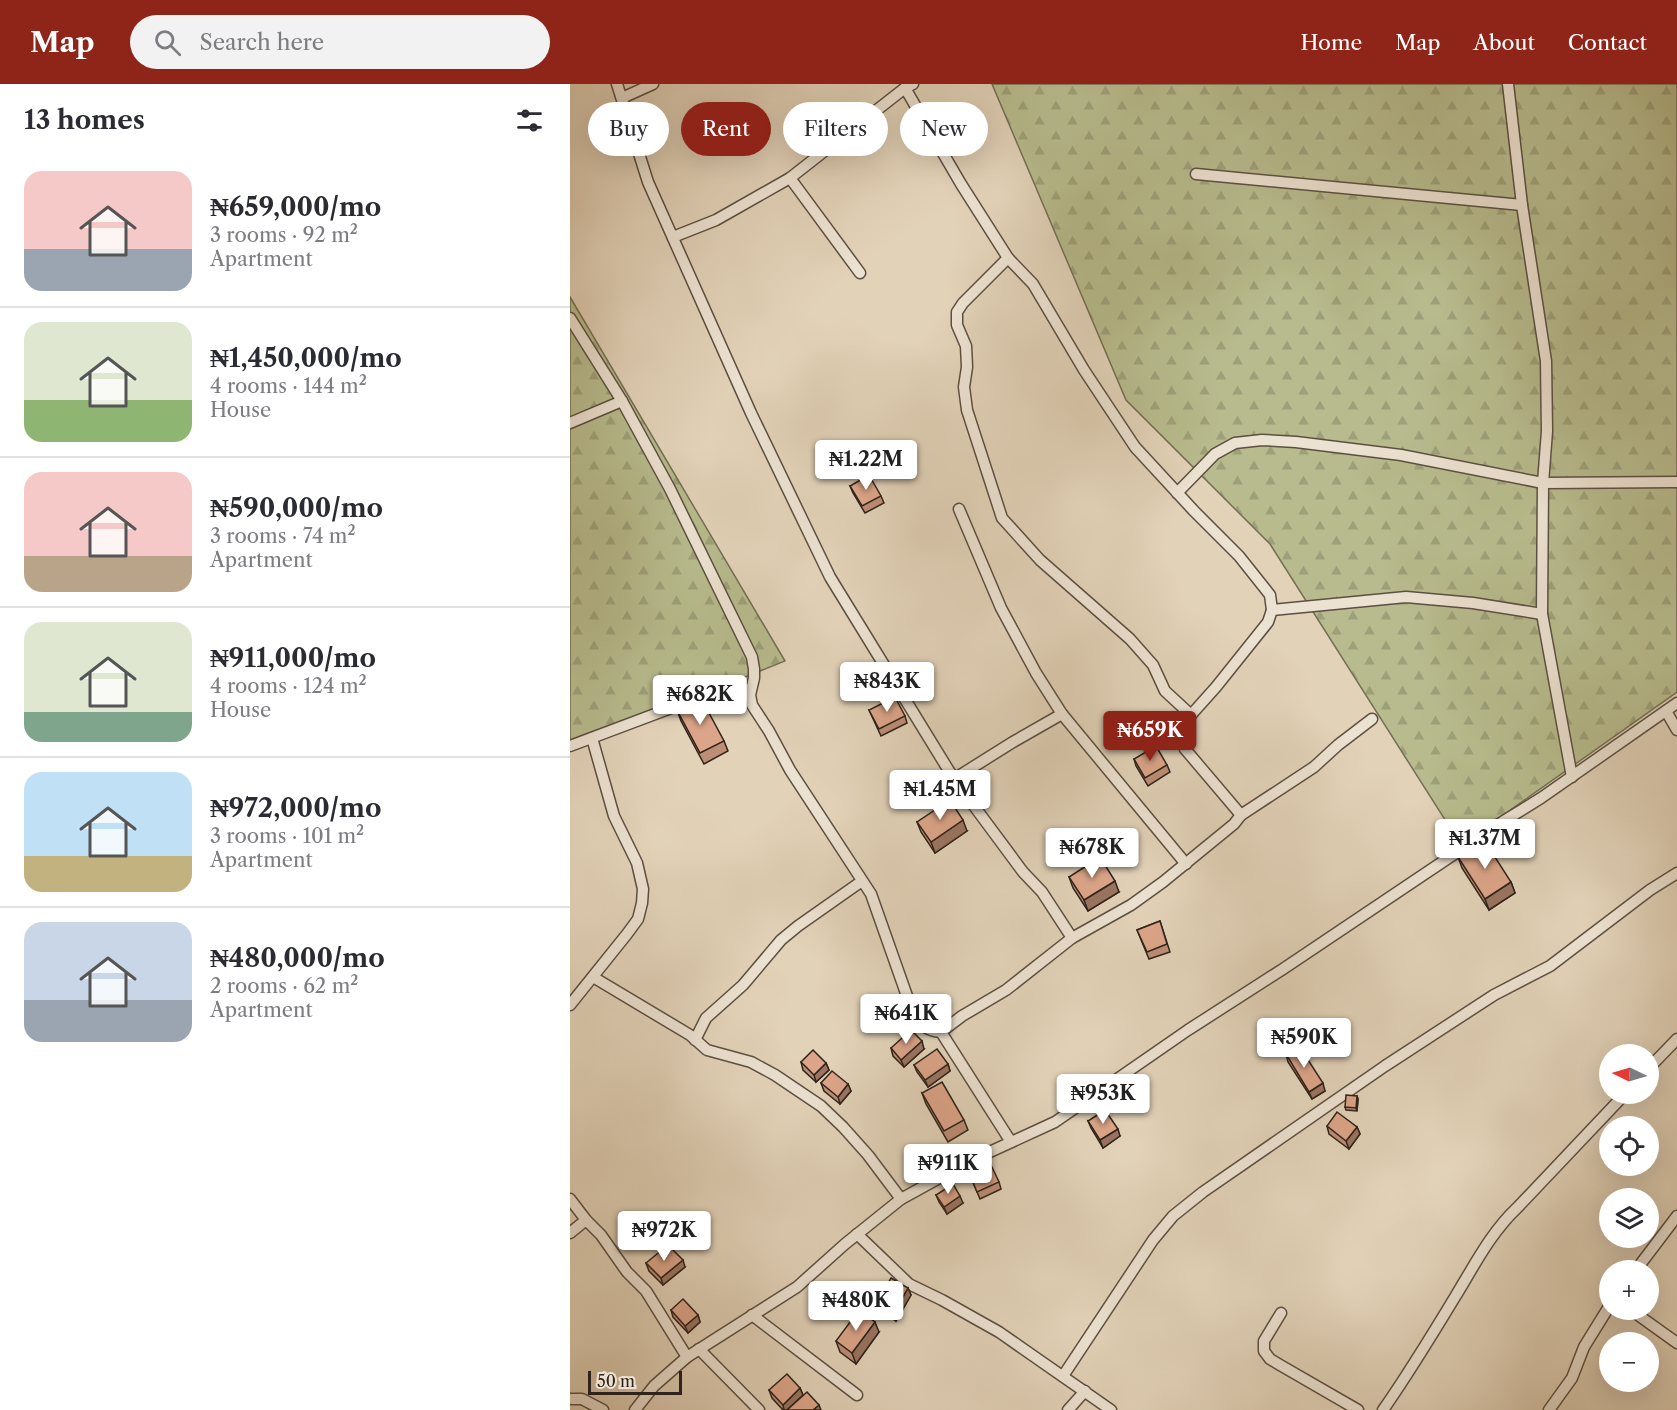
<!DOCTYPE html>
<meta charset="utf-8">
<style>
:root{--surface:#fff;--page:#f2f2f3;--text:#2b2b33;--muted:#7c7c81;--line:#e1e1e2;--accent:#8f2418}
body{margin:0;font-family:"Libre Caslon Text",serif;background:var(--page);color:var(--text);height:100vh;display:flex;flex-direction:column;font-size:22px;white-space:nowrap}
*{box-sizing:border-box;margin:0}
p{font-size:20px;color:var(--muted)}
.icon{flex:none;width:33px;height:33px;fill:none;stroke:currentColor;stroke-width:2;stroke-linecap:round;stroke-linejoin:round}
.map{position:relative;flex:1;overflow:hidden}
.side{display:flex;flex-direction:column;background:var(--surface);width:570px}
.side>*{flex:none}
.banner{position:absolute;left:18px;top:18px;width:570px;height:54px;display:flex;gap:12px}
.needle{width:39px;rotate:275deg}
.fabs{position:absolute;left:1029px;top:960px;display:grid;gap:12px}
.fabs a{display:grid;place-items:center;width:60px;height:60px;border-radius:50%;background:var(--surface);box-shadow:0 6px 24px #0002;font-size:30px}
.scale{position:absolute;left:18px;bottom:15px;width:94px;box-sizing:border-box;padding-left:6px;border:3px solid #2f231b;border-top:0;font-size:16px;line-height:21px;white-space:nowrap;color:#2f231b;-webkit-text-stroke:4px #ece2d1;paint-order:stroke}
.price{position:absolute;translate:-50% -51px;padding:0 14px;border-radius:6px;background:#fff;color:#222;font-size:20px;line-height:39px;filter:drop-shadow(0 2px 3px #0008)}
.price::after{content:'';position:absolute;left:50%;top:36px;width:18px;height:14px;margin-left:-9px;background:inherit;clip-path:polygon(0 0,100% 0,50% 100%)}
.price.active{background:var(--accent);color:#fff}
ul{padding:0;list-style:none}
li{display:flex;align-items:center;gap:18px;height:150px;padding:0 24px}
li+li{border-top:2px solid var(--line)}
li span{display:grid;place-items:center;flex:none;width:168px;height:120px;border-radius:18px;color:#555}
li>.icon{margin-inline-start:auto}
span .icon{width:72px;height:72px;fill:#fffc;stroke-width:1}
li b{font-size:26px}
h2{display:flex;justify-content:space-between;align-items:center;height:72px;padding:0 24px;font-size:26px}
.tag{padding:0 21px;border-radius:27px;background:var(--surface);box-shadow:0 6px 24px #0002;font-size:21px;line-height:54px}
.tag.active{background:var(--accent);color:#fff}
header{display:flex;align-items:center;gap:36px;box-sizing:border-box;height:84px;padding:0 30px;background:var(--accent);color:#fff}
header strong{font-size:28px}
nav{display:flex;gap:33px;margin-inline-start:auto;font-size:21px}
.search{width:420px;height:54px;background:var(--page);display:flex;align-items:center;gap:15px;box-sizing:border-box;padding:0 21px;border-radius:33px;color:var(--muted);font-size:22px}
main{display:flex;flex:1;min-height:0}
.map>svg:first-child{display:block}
</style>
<header>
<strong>Map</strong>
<div class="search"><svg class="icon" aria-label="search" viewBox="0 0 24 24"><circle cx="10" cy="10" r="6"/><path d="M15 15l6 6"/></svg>Search here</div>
<nav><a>Home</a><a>Map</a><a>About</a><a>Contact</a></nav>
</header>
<main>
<section class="side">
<h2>13 homes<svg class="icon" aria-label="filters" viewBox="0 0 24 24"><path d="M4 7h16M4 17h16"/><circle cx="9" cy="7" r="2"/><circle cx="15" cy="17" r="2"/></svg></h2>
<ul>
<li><span style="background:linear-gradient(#f6c9c9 65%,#9aa5b1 0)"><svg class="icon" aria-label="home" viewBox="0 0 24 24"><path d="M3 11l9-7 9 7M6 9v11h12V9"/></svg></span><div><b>₦659,000/mo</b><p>3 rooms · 92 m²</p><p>Apartment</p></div></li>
<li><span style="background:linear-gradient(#dfe7d0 65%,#8fb573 0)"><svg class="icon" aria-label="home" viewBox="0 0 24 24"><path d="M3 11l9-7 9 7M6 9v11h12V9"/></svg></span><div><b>₦1,450,000/mo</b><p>4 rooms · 144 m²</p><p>House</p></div></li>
<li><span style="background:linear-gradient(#f6c9c9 70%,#b9a48a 0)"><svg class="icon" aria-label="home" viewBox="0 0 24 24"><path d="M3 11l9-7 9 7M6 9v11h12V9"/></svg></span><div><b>₦590,000/mo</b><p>3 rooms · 74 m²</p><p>Apartment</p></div></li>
<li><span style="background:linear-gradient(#dfe7d0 75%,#7fa58c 0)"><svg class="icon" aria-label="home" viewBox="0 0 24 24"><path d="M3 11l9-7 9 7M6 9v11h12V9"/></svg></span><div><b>₦911,000/mo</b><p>4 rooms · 124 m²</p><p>House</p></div></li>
<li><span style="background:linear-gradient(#bfe0f5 70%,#c2b280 0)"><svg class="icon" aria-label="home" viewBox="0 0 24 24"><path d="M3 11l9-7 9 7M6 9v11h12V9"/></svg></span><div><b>₦972,000/mo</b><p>3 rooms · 101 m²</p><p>Apartment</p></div></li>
<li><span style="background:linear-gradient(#c9d6e8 65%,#9aa5b1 0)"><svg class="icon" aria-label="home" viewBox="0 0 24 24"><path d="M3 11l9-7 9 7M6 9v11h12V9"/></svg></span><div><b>₦480,000/mo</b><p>2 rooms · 62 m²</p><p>Apartment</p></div></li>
</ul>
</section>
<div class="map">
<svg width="1107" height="1326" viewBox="0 0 1107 1326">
<defs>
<pattern id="forest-firs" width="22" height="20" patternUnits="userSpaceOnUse" patternTransform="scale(1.5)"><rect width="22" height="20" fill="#b7bb8d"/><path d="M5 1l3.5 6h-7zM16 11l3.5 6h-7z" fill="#9ea079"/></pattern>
</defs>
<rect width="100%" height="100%" fill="#e2d2b8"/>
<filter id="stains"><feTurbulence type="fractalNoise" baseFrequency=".00333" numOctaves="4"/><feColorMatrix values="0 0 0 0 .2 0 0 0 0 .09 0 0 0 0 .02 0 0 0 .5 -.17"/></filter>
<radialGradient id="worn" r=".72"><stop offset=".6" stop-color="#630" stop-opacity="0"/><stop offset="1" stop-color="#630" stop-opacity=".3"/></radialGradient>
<g fill="url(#forest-firs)" stroke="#736f54" stroke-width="1.5">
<path d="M422,0H1107V608L891,761L700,460L556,316Z"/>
<path d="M0,213L215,577L0,663Z"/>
</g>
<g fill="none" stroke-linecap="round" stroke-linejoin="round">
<defs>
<g id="street">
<path d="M47,0L78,98L181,329L260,493L384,695L453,788L472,808L502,854L436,906L392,932L371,948"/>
<path d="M938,0L952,121L976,277L977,347L973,399L972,530L1002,693"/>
<path d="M335,4L391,100L438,174L463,200L514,286L565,363L624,427L669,472L700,511L702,526L698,538L646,603L621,631L614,642L613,654L615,665L671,731"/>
<path d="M52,14L83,0"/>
<path d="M626,90L952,121"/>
<path d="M220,94L290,189"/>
<path d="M103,153L146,136L220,94L335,4L343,0"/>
<path d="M438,174L393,219L387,228V241L396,262L397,283L394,303L397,326L432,434L470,476L560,555L583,581L595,607L621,631"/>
<path d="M0,234L52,317L100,405L182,573L184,585V594L180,611L182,621L199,647L220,686L301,810L343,929C351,941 356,947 371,948L441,1058"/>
<path d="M0,339L52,317"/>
<path d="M607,409L645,370L665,359L692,356L726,358L831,371L973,399L1107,398"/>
<path d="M389,425L431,524L466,589L492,630L616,780"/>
<path d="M702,526L836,513L903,519L972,530"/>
<path d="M1096,627L1107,646"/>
<path d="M0,662L157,603L180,606"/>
<path d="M384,695L443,658L492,630"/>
<path d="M502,854L561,821L593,798L664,740L671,731L744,683L768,661L802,635"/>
<path d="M23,893L120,951L137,966L181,978L205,991L251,1022L273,1043L298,1071L331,1115"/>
<path d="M0,921L57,850L68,835L72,819L73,805L67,779L44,732L22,654"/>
<path d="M125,956L136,934L173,901L211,856L228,842L292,797"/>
<path d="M1078,985L1107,955"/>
<path d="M0,1115L16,1136L31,1151L57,1188L76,1207L117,1273"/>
<path d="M0,1149L16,1136"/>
<path d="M287,1150L339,1200L372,1216L429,1248L541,1326"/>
<path d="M1066,1186L1107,1132"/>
<path d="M1061,1226L1107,1259"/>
<path d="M711,1229L694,1257V1267L700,1275L710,1281L788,1326"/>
<path d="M182,1231L287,1311"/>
<path d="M129,1265L189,1326"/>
<path d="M493,1292L583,1156L603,1132L633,1108L815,982L924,911L980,882L1080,806L1107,789"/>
<path d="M0,1315H12L33,1326"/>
<path d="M65,1326L84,1302L117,1273L227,1203L275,1160L331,1115L400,1077L485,1038L618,946L713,885L929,740L971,714L1107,619"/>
<path d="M498,1326L515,1307"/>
<path d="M813,1326C839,1289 862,1251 885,1213C904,1182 921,1148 948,1123L1055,1010"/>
<path d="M979,1326L1002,1294L1014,1263L1040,1221"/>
</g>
</defs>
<use href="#street" stroke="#5c4f42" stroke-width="13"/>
<use href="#street" stroke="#ece2d1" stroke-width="10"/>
</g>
<g fill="#bd8e76" stroke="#2f231b" stroke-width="1.5">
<path d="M280,402L311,412L314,419L295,429L283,409Z"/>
<path d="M107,626L154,657L158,667L134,680L111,637Z"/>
<path d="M299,626L335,632L337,639L311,652Z"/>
<path d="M564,675L597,681L600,688L578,702L566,682Z"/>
<path d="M347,738L397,747L365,769L351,748Z"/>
<path d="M888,773L941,798L945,809L919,826L892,784Z"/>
<path d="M499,793L549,808L518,827L503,804Z"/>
<path d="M590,837L600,868L579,875L567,846Z"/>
<path d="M321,964L354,965L334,983L323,972Z"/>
<path d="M716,970L755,1007L742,1015L718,978Z"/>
<path d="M231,978L256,979L259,986L246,998L233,986Z"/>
<path d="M378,980L380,987L358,1003L347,988L344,981Z"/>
<path d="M251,999L278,1000L281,1007L270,1020L254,1007Z"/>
<path d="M352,1009L394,1036L398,1046L378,1058L356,1020Z"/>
<path d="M787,1012L788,1015L787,1027L776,1026L775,1023Z"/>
<path d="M518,1037L550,1052L533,1064L521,1044Z"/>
<path d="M757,1042L787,1043L790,1050L779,1065L759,1050Z"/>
<path d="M400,1091L429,1098L431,1105L410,1115Z"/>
<path d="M366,1111L393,1119L377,1130L369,1118Z"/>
<path d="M76,1179L115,1183L93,1201L79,1187Z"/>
<path d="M338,1204L341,1211L326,1237L309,1227L306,1220Z"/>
<path d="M101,1226L128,1231L130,1238L118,1249L103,1233Z"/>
<path d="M309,1248L286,1280L270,1268L266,1257Z"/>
<path d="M230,1304L233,1311L217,1326H213L202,1314L199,1306Z"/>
</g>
<g fill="#9a7460" stroke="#2f231b" stroke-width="1.5">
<path d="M393,736L397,747L365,769L361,758Z"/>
<path d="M545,797L549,808L518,827L514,816Z"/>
<path d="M941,798L945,809L919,826L915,815Z"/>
<path d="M352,957L354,965L334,983L331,976Z"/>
<path d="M256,979L259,986L246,998L244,991Z"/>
<path d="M378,980L380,987L358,1003L355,996Z"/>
<path d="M753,999L755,1007L742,1015L739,1008Z"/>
<path d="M278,1000L281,1007L270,1020L268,1013Z"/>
<path d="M787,1012L788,1015L787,1027L786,1024Z"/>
<path d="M787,1043L790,1050L779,1065L776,1057Z"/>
<path d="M548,1045L550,1052L533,1064L530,1056Z"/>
<path d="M390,1112L393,1119L377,1130L374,1123Z"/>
<path d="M113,1176L115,1183L93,1201L91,1194Z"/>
<path d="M338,1204L341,1211L326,1237L323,1230Z"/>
<path d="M128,1231L130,1238L118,1249L115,1242Z"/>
<path d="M305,1238L309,1248L286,1280L282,1269Z"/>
<path d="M230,1304L233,1311L217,1326H214L213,1321Z"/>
<path d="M249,1321L251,1326H243Z"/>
</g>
<g fill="#dca589" stroke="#2f231b" stroke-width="1.5">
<path d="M299,391L311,412L292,422L280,402Z"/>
<path d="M325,613L335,632L309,645L299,626Z"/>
<path d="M131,614L154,657L130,669L107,626Z"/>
<path d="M586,662L597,681L575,694L564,675Z"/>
<path d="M380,716L393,736L361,758L347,738Z"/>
<path d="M914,756L941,798L915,815L888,773Z"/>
<path d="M530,773L545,797L514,816L499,793Z"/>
<path d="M590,837L597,860L577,868L567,846Z"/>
<path d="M341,946L352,957L331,976L321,964Z"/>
<path d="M729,962L753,999L739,1008L716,970Z"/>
<path d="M367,965L378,980L355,996L344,981Z"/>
<path d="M243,966L256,979L244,991L231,978Z"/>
<path d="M262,987L278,1000L268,1013L251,999Z"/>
<path d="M372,998L394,1036L374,1047L352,1009Z"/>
<path d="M776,1011L787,1012L786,1024L775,1023Z"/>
<path d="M535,1026L548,1045L530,1056L518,1037Z"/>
<path d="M767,1028L787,1043L776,1057L757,1042Z"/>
<path d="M421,1081L429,1098L407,1108L400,1091Z"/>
<path d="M383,1100L390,1112L374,1123L366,1111Z"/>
<path d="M98,1161L113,1176L91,1194L76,1179Z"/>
<path d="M321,1194L338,1204L323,1230L306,1220Z"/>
<path d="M113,1215L128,1231L115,1242L101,1226Z"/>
<path d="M289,1226L305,1238L282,1269L266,1257Z"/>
<path d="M217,1290L230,1304L213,1321L199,1306Z"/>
<path d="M237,1308L249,1321L243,1326H217Z"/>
</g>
<rect width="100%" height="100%" filter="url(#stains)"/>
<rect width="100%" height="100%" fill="url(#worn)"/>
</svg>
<div class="fabs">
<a><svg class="needle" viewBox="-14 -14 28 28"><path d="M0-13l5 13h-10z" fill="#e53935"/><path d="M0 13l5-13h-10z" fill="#7c7c81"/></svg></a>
<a><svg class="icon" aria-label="locate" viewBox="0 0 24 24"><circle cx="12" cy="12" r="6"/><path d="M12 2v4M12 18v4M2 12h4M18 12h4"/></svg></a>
<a><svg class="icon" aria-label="layers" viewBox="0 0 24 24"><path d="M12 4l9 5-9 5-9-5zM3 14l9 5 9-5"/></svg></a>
<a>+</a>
<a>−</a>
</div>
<div class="scale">50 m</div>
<b class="price" style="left:296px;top:407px">₦1.22M</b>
<b class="price" style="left:317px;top:629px">₦843K</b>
<b class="price" style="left:130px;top:642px">₦682K</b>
<b class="price active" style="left:580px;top:678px">₦659K</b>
<b class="price" style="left:370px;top:737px">₦1.45M</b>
<b class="price" style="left:915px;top:786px">₦1.37M</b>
<b class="price" style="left:522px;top:795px">₦678K</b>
<b class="price" style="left:336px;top:961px">₦641K</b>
<b class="price" style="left:734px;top:985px">₦590K</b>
<b class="price" style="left:533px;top:1041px">₦953K</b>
<b class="price" style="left:378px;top:1111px">₦911K</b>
<b class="price" style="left:94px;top:1178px">₦972K</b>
<b class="price" style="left:286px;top:1248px">₦480K</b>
<div class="banner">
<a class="tag">Buy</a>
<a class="tag active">Rent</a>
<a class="tag">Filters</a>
<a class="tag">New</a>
</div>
</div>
</main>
